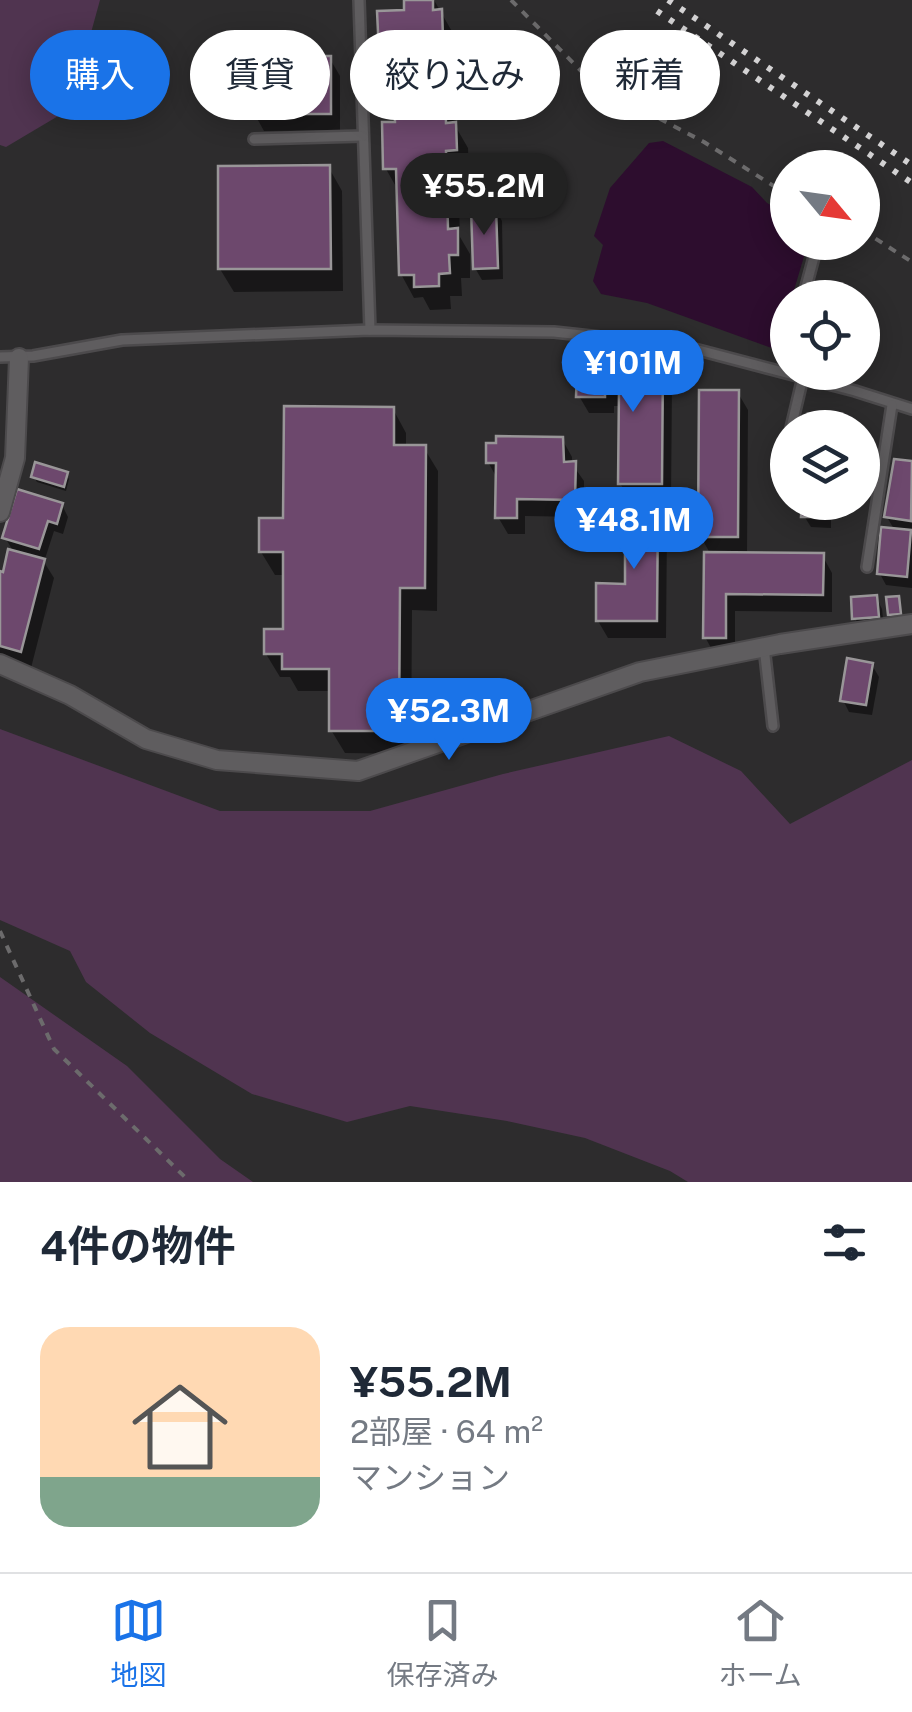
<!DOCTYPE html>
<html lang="ja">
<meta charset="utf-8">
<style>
:root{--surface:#fff;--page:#f2f2f3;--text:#1f2937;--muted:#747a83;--line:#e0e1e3;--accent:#1a73e8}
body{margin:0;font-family:"Public Sans","Noto Sans JP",sans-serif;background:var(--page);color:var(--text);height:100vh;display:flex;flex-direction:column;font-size:38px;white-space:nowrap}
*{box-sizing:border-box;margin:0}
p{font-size:32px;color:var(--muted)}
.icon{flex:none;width:55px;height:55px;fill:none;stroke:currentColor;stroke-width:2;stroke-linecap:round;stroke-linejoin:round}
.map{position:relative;height:1182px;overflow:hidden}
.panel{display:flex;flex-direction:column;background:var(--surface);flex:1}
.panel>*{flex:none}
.guide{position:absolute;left:30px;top:30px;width:852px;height:90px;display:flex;gap:20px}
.needle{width:65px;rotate:119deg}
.tools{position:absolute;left:770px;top:150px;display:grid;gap:20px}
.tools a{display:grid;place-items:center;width:110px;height:110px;border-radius:50%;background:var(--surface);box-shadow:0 5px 25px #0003;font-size:50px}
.price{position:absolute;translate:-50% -85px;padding:0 22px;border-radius:35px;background:var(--accent);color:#fff;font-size:32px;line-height:65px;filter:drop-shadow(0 2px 5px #0008)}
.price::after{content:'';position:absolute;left:50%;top:60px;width:30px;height:22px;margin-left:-15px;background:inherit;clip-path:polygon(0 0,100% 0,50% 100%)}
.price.selected{background:#222;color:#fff}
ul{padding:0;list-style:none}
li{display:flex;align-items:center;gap:30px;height:250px;padding:0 40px}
li span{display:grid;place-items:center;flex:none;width:280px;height:200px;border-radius:30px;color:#555}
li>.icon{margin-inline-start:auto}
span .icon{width:120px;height:120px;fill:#fffc;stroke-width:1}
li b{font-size:42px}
h2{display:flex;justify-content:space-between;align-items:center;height:120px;padding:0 40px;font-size:42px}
.tag{padding:0 35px;border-radius:45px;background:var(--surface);box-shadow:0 5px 25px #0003;font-size:35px;line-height:90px}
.tag.selected{background:var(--accent);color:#fff}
.dock{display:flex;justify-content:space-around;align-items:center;height:140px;border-top:2px solid var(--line);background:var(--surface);font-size:28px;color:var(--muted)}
.dock a{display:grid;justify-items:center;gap:5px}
.dock .selected{color:var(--accent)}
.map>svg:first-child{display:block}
</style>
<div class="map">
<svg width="912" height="1182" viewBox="0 0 912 1182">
<rect width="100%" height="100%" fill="#2d2c2d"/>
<g fill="#503450">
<path d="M0,0H100L70,109L6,147L0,145Z"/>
<path d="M0,729L220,811H370L503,774L669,736L741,771L790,824L912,760V1182H688L670,1171L585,1138L507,1121L410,1106L347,1122L252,1094L150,1033L86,982L70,951L0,920Z"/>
<path d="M0,977L127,1066L220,1159L253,1182H0Z"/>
</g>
<path fill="#2d0d2e" d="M663,141L752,187L767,203L787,214L788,242L808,243L792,297L788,298L787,313L777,350L647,303L601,294L593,281L603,245L594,236L610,188L649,143Z"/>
<g fill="#0007">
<path d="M406,0H434L454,35L457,129L468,148L469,173H458L460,237L470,254V278H461L462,296H450L451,309L430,310L423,297L414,298L401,274L399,192L386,169L397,124L395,76L381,53L407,13Z"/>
<path d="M330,59L340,76V130L264,131L254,113Z"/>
<path d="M329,168L342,191L343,291L234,292L220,269Z"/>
<path d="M495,209L502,221L503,279L482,280L475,268Z"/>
<path d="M662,365L672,382L671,501H630L620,483L621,406H614V413H589L579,396L599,374Z"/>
<path d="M738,393L748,410L747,555H822L832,573V612L735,611V655H715L705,637L711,555L701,537Z"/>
<path d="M393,409L406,433V448H424L438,471L437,611L412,610L411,754L345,753L331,730L332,691H298L290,677H280L266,654L285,632L286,575H275L261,552L286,521Z"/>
<path d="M562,439L572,457V464L584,481V517L525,516V534H508L498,517V480L488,462Z"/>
<path d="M896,461L912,464V531L908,530L912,537V588L886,585L880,574L895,531L887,517Z"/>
<path d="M66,475L69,479L66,491L37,482L34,477Z"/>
<path d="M804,502H831V528L811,527L804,516Z"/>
<path d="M62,505L68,517L63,534L54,531L44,562L54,578L31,668L0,660V573L4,574L14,553L5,537Z"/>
<path d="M657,509L667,526L666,638H608L598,621L627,586Z"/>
<path d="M876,597L882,609L884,628L861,630L855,618Z"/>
<path d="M872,665L879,677L872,715L849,712L843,700Z"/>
</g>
<g fill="#6d486d" stroke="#999698" stroke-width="2.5">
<path d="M404,0H433V10L442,9L446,123L456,122L457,150L446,151L448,229L458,228V255H449L450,273L439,274V286L414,287V275H399L396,169H383L382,122H395L393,53H379L377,11L404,10Z"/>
<path d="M251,56H331V114H252Z"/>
<path d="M330,165L331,269H218V166Z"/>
<path d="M471,207H496L498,268L473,269Z"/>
<path d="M596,362H663L662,484H618L619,389H605V397H576L577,371L596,372Z"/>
<path d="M699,390H739L738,537H698Z"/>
<path d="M284,406L394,407V445H426L425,588H400L399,731H329V669H282V654H264V629H283V552H259V518H283Z"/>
<path d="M496,436L563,437L564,462L576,461L575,500L517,499V518H495L496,463H486V443H496Z"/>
<path d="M894,459L912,461L911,521L884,517Z"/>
<path d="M35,462L68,472L64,487L31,477Z"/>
<path d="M17,489L63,503L57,524L48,521L39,549L2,538Z"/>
<path d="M802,502H826L825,517H801Z"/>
<path d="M625,506H658L657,621H596V583L625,584Z"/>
<path d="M881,527L911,530L907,577L877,574Z"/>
<path d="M8,549L45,559L21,652L0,646V571L3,572Z"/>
<path d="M704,552L824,553L823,595L726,594V638H703Z"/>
<path d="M877,595L879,617L852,619L851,597Z"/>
<path d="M899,596L901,614L888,615L886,597Z"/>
<path d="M847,658L873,663L866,705L840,701Z"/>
</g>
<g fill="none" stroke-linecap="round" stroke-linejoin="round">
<defs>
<g id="lane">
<path d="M359,0L370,330"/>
<path d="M254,139L363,136"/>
<path d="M803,298L818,242"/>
<path d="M0,357L33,356L122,340L370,330L554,332L683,346L855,391L912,409"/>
<path d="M791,428L803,377"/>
<path d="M867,567L892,405"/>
<path d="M764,647L773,726"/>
</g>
<g id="street">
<path d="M0,512L15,458L19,358"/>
<path d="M0,664L70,695L146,739L217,760L358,771L640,672L780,644L912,624"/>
</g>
</defs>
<use href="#lane" stroke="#4c4a4c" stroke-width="14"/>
<use href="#street" stroke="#4c4a4c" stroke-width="22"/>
<g stroke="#6c6b6c" stroke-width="4" stroke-dasharray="8 8" stroke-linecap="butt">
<path d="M511,0L594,84L704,142L788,195"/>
<path d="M862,230L912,262"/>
<path d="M0,931L54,1049L190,1182"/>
</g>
<use href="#lane" stroke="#5f5d5f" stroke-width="9"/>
<use href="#street" stroke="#5f5d5f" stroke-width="18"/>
<g stroke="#d3d2d3" stroke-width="6" stroke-dasharray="5 10" stroke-linecap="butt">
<path d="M668,0L912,165"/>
<path d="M657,11L912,183"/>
</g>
</g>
</svg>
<div class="tools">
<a><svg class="needle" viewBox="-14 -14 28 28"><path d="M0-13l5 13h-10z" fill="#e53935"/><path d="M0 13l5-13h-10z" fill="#747a83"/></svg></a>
<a><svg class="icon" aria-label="locate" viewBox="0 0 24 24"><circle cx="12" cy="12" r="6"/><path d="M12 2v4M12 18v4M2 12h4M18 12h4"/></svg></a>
<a><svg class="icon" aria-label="layers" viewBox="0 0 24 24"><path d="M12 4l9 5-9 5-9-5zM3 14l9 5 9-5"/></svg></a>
</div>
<b class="price selected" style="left:484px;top:238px">¥55.2M</b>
<b class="price" style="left:633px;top:415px">¥101M</b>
<b class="price" style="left:634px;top:572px">¥48.1M</b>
<b class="price" style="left:449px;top:763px">¥52.3M</b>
<div class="guide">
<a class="tag selected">購入</a>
<a class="tag">賃貸</a>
<a class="tag">絞り込み</a>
<a class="tag">新着</a>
</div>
</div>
<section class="panel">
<h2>4件の物件<svg class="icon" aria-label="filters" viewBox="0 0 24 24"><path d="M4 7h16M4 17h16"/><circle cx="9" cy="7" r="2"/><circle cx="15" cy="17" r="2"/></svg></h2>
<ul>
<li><span style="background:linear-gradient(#ffd9b3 75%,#7fa58c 0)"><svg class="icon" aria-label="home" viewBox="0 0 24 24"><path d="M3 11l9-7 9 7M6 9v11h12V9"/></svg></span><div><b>¥55.2M</b><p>2部屋 · 64 m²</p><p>マンション</p></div></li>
</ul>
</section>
<nav class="dock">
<a class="selected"><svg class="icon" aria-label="map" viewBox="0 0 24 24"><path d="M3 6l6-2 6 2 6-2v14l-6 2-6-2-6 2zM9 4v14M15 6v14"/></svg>地図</a>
<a><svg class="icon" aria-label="saved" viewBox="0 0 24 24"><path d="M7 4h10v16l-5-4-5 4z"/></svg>保存済み</a>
<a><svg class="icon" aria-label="home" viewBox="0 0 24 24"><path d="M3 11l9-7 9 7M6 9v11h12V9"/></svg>ホーム</a>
</nav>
